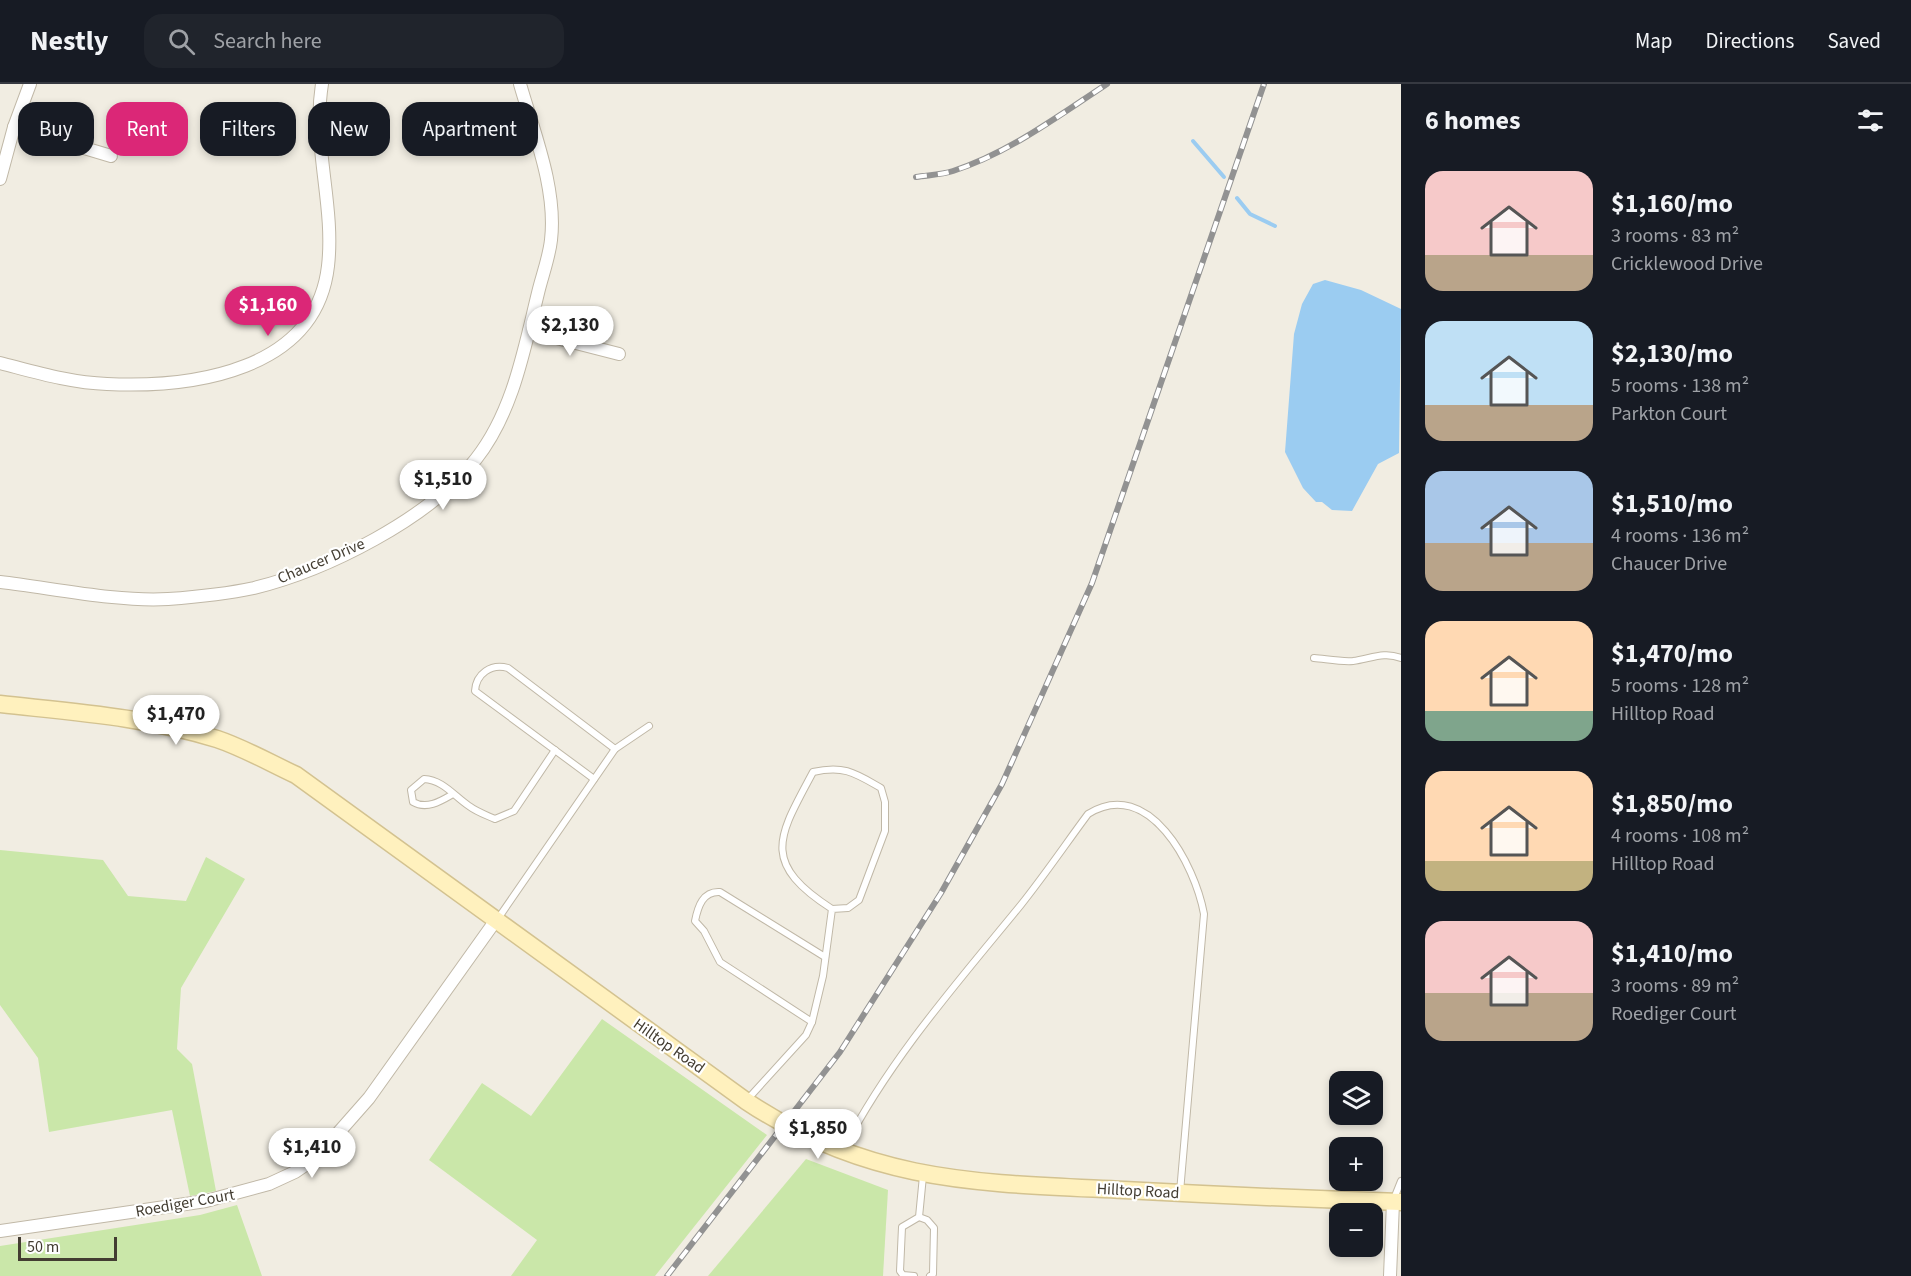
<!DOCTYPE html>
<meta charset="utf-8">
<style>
:root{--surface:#171b24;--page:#20242c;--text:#f1f3f6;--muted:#9ea1a6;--line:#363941;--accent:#db2777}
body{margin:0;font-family:"Source Sans 3",sans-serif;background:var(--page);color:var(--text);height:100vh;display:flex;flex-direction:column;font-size:22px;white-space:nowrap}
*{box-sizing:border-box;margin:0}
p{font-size:20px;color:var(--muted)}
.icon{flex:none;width:33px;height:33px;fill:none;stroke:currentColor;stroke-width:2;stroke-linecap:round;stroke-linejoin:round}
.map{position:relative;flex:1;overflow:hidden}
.sheet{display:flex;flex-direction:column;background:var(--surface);width:510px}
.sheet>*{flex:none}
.hud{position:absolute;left:18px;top:18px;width:570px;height:54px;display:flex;gap:12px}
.buttons{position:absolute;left:1329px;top:987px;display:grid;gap:12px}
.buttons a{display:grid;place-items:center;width:54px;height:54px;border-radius:12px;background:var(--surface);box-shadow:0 3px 9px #0003;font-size:30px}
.scale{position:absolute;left:18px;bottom:15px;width:99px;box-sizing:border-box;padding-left:6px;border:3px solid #433d32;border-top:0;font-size:16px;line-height:21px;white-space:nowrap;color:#433d32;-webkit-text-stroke:4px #fff;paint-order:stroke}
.price{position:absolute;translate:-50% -51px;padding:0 14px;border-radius:21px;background:#fff;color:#222;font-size:20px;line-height:39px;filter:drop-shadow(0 2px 3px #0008)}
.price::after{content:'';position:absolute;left:50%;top:36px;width:18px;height:14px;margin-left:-9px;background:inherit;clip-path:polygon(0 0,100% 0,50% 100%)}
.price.selected{background:var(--accent);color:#fff}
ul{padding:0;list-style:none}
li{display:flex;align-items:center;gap:18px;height:150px;padding:0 24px}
li span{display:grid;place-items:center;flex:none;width:168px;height:120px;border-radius:18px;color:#555}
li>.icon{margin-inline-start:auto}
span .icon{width:72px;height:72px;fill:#fffc;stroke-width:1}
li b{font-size:26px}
h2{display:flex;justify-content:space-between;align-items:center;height:72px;padding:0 24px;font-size:26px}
.tag{padding:0 21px;border-radius:18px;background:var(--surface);box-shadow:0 3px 9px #0003;font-size:21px;line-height:54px}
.tag.selected{background:var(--accent);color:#fff}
header{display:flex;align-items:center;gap:36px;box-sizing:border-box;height:84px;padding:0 30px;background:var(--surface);border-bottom:2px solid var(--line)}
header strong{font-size:28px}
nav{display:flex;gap:33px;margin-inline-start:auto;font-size:21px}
.search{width:420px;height:54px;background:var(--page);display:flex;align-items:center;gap:15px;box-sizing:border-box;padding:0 21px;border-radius:18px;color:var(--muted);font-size:22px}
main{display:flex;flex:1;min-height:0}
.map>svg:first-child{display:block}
</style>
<header>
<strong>Nestly</strong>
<div class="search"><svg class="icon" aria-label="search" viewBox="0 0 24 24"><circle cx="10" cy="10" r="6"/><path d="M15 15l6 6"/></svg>Search here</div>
<nav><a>Map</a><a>Directions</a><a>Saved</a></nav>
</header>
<main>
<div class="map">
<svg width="1401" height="1192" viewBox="0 0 1401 1192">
<rect width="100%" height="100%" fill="#f1ede2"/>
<g fill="#cae7a9">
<path d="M0,766L103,776L128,812L186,817L206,773L245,795L181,904L177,965L192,980L216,1107L190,1112L172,1026L49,1048L38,974L0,921Z"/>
<path d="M602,935L767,1051L655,1192H511L537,1156L429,1076L482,999L531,1032Z"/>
<path d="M806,1075L888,1106L883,1192H708Z"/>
<path d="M237,1121L262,1192H0V1162L200,1131Z"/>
</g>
<path fill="#9bccf1" d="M1325,196L1361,206L1401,225L1399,369L1378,380L1352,427L1332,426L1322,418H1316L1303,404L1285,368L1294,250L1302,220L1313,200Z"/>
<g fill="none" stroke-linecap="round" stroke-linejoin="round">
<g stroke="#9bccf1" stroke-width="4">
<path d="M1193,57L1224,93"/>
<path d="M1237,114L1250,130L1275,142"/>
</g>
<defs>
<g id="lane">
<path d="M1314,574C1326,575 1341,578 1353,577C1370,575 1384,567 1401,574"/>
<path d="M594,695L475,607C476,590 491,579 508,584L615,665"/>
<path d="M453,710C441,717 427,726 413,718L411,706L424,695C443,696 454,712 469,722C477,728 486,731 495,735L514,727L555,666"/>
<path d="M497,836L615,665L649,642"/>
<path d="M812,938L720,878L704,847L695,837C698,822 703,807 720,808L825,873"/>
<path d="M746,1017L806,951L812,938L823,892L832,825C759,778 779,752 813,688C844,681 855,689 881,704L885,718V747L859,816L848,824L832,825"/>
<path d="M844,1064C890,975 957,899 1020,822C1044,792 1065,761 1088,730C1149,692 1195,781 1204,830L1180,1108"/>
<path d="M1393,1117L1401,1097"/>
<path d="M919,1133L927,1136L934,1144L933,1190L930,1192"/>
<path d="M914,1192L903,1191L900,1187L902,1143L919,1133L923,1092"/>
</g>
<g id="street">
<path d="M14,43L111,72"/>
<path d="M0,95L14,43L30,0"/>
<path d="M529,247L619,270"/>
<path d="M0,279C35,288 71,299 107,300C193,304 316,287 328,182C335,121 312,62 322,0"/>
<path d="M0,498C52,504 117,518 168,515C196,513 226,510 254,504C327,486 429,435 476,375C513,328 524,266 538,209C542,192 549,174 551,156C557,105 534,49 520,0"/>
<path d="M0,1147L206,1117L269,1100L295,1088L317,1073L369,1014L496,836"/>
<path d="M1390,1192L1393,1118"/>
</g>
<path id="secondary" d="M0,620C72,628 147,633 217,655C244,664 270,679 296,691L746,1017C870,1100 981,1099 1124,1106C1216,1111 1309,1115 1401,1118"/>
</defs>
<use href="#lane" stroke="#c0b8a7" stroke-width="8"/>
<use href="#street" stroke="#c0b8a7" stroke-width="14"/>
<use href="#secondary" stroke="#d3c290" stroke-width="19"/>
<use href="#lane" stroke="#fff" stroke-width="6"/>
<use href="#street" stroke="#fff" stroke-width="12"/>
<use href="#secondary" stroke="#fff1be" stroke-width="16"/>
<defs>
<g id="rail">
<path d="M916,93C928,91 941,91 953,87C1009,69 1058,32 1107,0"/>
<path d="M667,1192L840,968L941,809L1002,700L1092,499L1264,0"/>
</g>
</defs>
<use href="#rail" stroke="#929292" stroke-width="6"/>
<use href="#rail" stroke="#fff" stroke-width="4" stroke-dasharray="11" stroke-linecap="butt"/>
</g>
<g text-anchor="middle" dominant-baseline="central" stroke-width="4.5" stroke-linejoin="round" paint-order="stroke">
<g font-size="16" fill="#433d32" stroke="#fff">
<text transform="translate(321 477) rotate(-23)">Chaucer Drive</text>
<text transform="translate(669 962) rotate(35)">Hilltop Road</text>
<text transform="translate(1138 1107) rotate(3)">Hilltop Road</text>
<text transform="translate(185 1119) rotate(-10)">Roediger Court</text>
</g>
</g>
</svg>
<div class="buttons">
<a><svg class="icon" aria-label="layers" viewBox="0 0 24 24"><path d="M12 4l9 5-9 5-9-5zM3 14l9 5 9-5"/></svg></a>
<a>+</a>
<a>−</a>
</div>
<div class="scale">50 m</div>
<b class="price selected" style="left:268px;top:253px">$1,160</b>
<b class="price" style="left:570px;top:273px">$2,130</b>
<b class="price" style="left:443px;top:427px">$1,510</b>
<b class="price" style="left:176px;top:662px">$1,470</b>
<b class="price" style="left:818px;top:1076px">$1,850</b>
<b class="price" style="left:312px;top:1095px">$1,410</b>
<div class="hud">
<a class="tag">Buy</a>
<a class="tag selected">Rent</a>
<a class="tag">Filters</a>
<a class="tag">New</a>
<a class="tag">Apartment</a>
</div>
</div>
<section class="sheet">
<h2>6 homes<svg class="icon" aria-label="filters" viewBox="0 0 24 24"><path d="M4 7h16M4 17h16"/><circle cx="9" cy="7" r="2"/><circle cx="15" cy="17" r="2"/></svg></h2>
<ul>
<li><span style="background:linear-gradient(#f6c9c9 70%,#b9a48a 0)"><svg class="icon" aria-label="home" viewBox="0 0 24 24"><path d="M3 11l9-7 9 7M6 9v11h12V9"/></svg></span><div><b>$1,160/mo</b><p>3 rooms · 83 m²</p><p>Cricklewood Drive</p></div></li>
<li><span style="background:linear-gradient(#bfe0f5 70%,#b9a48a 0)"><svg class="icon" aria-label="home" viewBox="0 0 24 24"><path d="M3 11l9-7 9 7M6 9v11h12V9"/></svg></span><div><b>$2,130/mo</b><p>5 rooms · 138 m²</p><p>Parkton Court</p></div></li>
<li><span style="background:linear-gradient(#a9c7e8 60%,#b9a48a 0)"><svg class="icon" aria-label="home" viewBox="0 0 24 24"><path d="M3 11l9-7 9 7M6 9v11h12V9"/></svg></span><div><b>$1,510/mo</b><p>4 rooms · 136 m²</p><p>Chaucer Drive</p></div></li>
<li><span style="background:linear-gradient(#ffd9b3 75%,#7fa58c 0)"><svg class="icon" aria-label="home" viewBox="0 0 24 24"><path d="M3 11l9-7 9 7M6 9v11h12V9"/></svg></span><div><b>$1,470/mo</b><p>5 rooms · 128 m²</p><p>Hilltop Road</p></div></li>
<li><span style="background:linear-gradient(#ffd9b3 75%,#c2b280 0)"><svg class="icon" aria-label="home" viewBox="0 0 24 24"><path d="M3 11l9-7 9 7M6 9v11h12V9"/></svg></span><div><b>$1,850/mo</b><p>4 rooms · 108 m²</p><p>Hilltop Road</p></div></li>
<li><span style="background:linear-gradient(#f6c9c9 60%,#b9a48a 0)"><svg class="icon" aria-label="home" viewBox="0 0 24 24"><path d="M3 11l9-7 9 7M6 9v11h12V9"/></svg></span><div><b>$1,410/mo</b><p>3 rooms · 89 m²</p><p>Roediger Court</p></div></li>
</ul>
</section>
</main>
